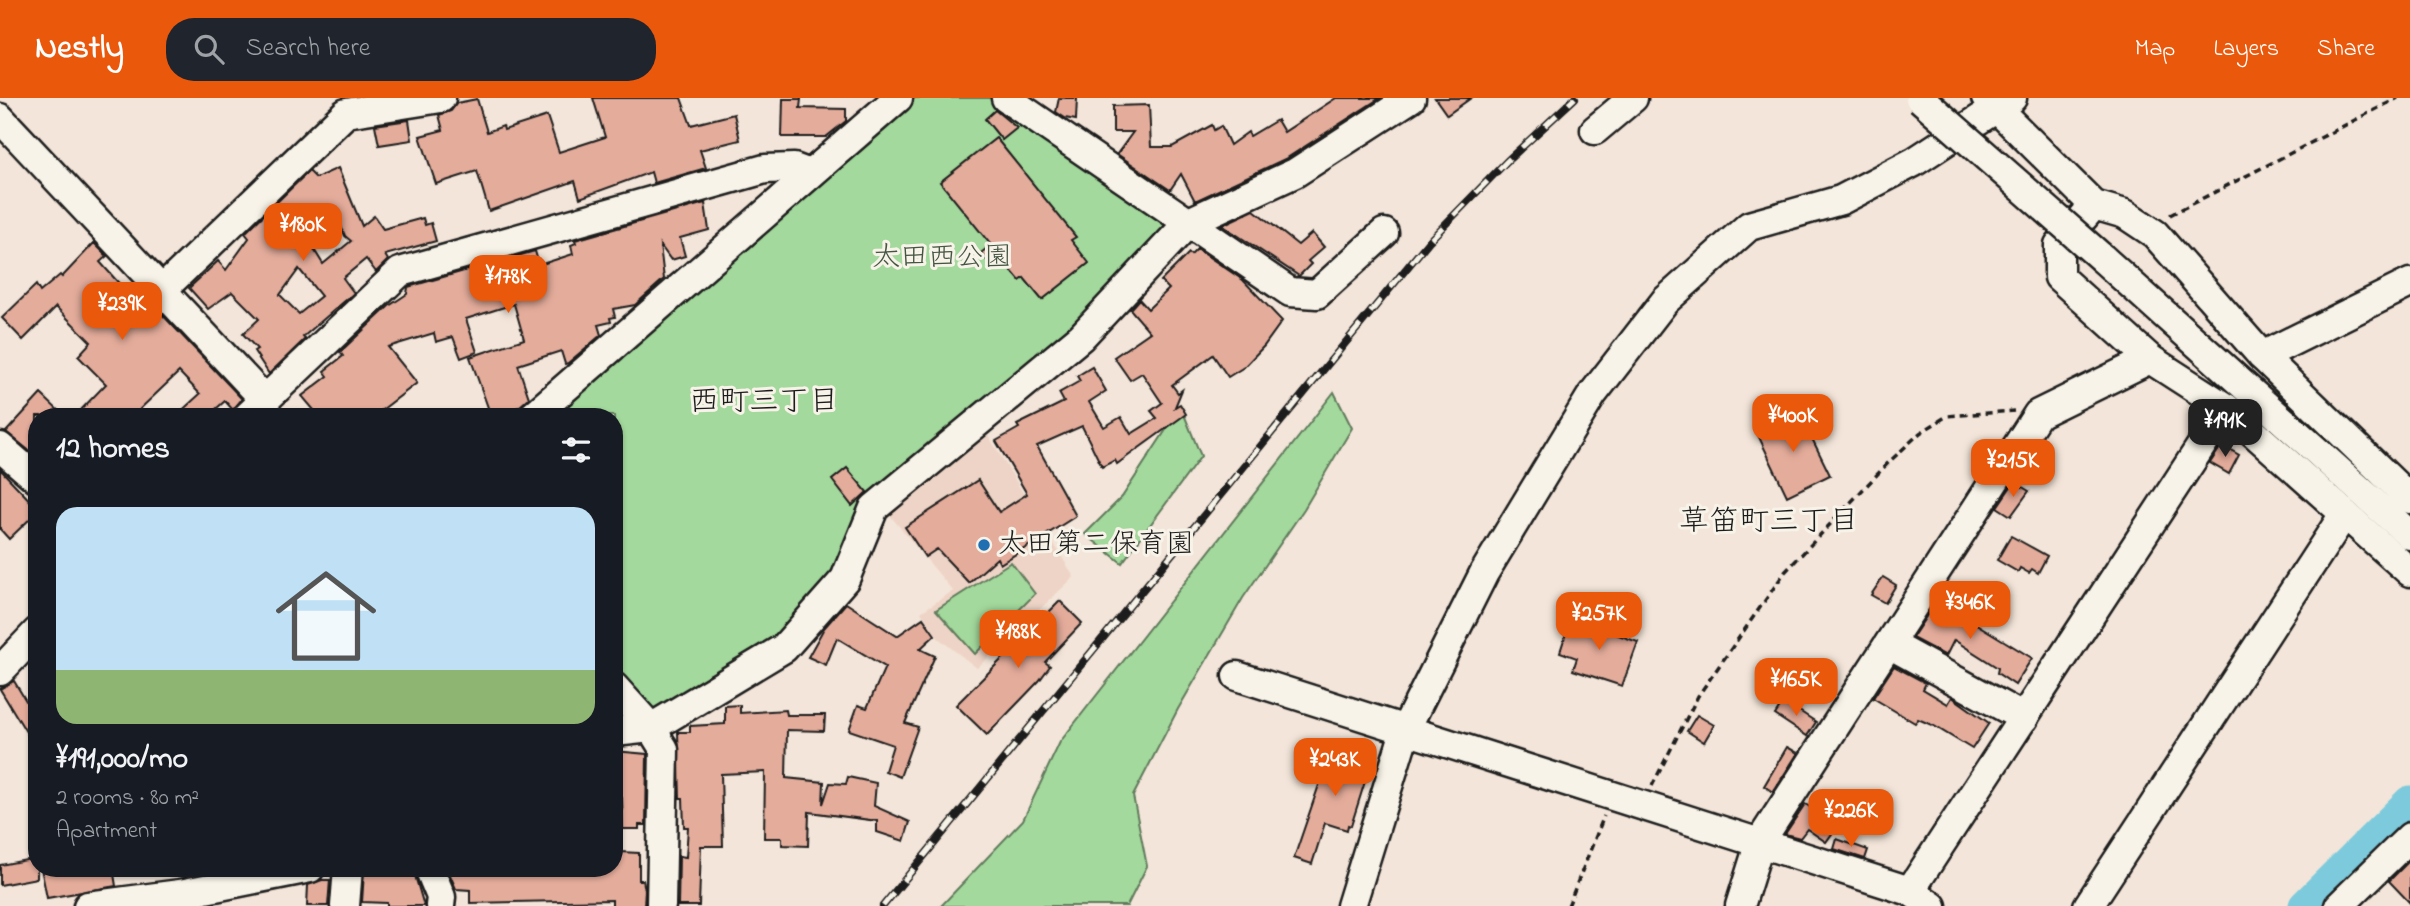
<!DOCTYPE html>
<meta charset="utf-8">
<style>
:root{--surface:#171b24;--page:#20242c;--text:#f1f3f6;--muted:#9ea1a6;--line:#363941;--accent:#ea580c}
body{margin:0;font-family:"Indie Flower","Klee One",sans-serif;background:var(--page);color:var(--text);height:100vh;display:flex;flex-direction:column;font-size:26px;white-space:nowrap}
*{box-sizing:border-box;margin:0}
p{font-size:23px;color:var(--muted)}
.icon{flex:none;width:38px;height:38px;fill:none;stroke:currentColor;stroke-width:2;stroke-linecap:round;stroke-linejoin:round}
.map{position:relative;flex:1;overflow:hidden}
.details{position:absolute;left:28px;top:310px;width:595px;height:469px;display:flex;flex-direction:column;background:var(--surface);border-radius:28px;box-shadow:0 2px 5px #0004}
.details>*{flex:none}
.price{position:absolute;translate:-50% -60px;padding:0 16px;border-radius:14px;background:var(--accent);color:#fff;font-size:23px;line-height:46px;filter:drop-shadow(0 2px 4px #0008)}
.price::after{content:'';position:absolute;left:50%;top:42px;width:21px;height:16px;margin-left:-10px;background:inherit;clip-path:polygon(0 0,100% 0,50% 100%)}
.price.current{background:#222;color:#fff}
ul{padding:0;list-style:none}
li{display:grid;align-content:center;gap:14px;height:371px;padding:0 28px}
li+li{border-top:2px solid var(--line)}
li span{display:grid;place-items:center;height:217px;border-radius:21px;color:#555}
li>.icon{margin-inline-start:auto}
span .icon{width:126px;height:126px;fill:#fffc;stroke-width:1}
li b{font-size:30px}
h2{display:flex;justify-content:space-between;align-items:center;height:84px;padding:0 28px;font-size:30px}
header{display:flex;align-items:center;gap:42px;box-sizing:border-box;height:98px;padding:0 35px;background:var(--accent);color:#fff}
header strong{font-size:33px}
nav{display:flex;gap:38px;margin-inline-start:auto;font-size:24px}
.search{width:490px;height:63px;background:var(--page);display:flex;align-items:center;gap:18px;box-sizing:border-box;padding:0 24px;border-radius:28px;color:var(--muted);font-size:26px}
.map>svg:first-child{display:block}
</style>
<header>
<strong>Nestly</strong>
<div class="search"><svg class="icon" aria-label="search" viewBox="0 0 24 24"><circle cx="10" cy="10" r="6"/><path d="M15 15l6 6"/></svg>Search here</div>
<nav><a>Map</a><a>Layers</a><a>Share</a></nav>
</header>
<div class="map">
<svg width="2410" height="808" viewBox="0 0 2410 808">
<rect width="100%" height="100%" fill="#f3e5d9"/>
<filter id="ink" filterUnits="userSpaceOnUse"><feTurbulence type="fractalNoise" baseFrequency=".0143" numOctaves="2"/><feDisplacementMap in="SourceGraphic" scale="14" xChannelSelector="R" yChannelSelector="G"/><feConvolveMatrix kernelMatrix="1 2 1 2 8 2 1 2 1" color-interpolation-filters="sRGB"/></filter>
<g filter="url(#ink)">
<path fill="#eed4c6" d="M988,337L1074,479L977,570L937,539L921,514L953,493L888,415Z"/>
<g fill="#a3d99c" stroke="#607a5c" stroke-width="2">
<path d="M898,0H1006L1189,124L874,410L784,550L651,630L614,589V318H533Z"/>
<path d="M1334,294L1352,330L1304,411L1243,500L1178,611L1133,698L1147,768L1127,808H941L1023,722L1060,644Z"/>
<path d="M1181,309L1201,358L1122,465L1085,436L1122,399Z"/>
<path d="M1011,464L1035,496L975,556L936,512Z"/>
</g>
<g fill="none" stroke-linecap="round" stroke-linejoin="round">
<path stroke="#7dcadc" stroke-width="33" d="M2305,808L2410,704"/>
</g>
<g fill="#e4ac9b" stroke="#1c1c1c" stroke-width="2" fill-rule="evenodd">
<path d="M593,0H681L691,27L734,16L740,42L700,52L706,70L654,85L651,74L580,100L575,83L489,113L477,73L436,86L420,38L443,32L439,17L451,13L457,5L477,1L487,34L503,28L504,32L547,18L559,54L605,39Z"/>
<path d="M1059,0H1077L1076,22L1065,20L1056,14Z"/>
<path d="M1336,0H1380L1287,60L1195,103L1181,76L1170,92L1117,56L1133,34H1113V8L1149,7L1151,49H1172L1212,27L1214,32L1221,28L1230,47L1248,34L1250,38L1277,22L1284,34Z"/>
<path d="M1435,0H1471L1447,17Z"/>
<path d="M783,1H801L800,10L846,11V23L826,39H782Z"/>
<path d="M995,12L1017,30L1002,42L985,21Z"/>
<path d="M409,22L412,42L379,47L375,27Z"/>
<path d="M996,40L1076,139L1071,142L1089,165L1042,202L1024,180L1020,183L1000,159L990,166L981,155L991,147L940,84Z"/>
<path d="M338,70L362,128L374,118L383,131L423,120L425,127L431,125L436,143L385,157L388,162L376,174L366,161L343,180L354,195L303,239L305,241L269,276L254,253L257,251L243,236L259,221L232,194L208,211L189,190L218,163L226,172L249,140L245,135L309,73L316,80ZM335,114L345,138L351,143L323,166L300,129ZM299,171L321,198L299,216L280,197Z"/>
<path d="M705,105L709,132L680,140L685,158L671,162L660,147L664,181L635,207L613,211L615,219L610,220L611,224L598,227L601,237L568,265L565,266L561,253L518,267L529,300L519,309L510,312L512,318H491L470,259L524,241L514,206L466,221L477,254L461,260L453,239L436,244L434,235L388,249L417,285L374,318H319L302,298L328,278L324,273L343,258L340,254L389,208L407,196L408,189L535,153L539,167L573,156L571,147L576,145L575,142Z"/>
<path d="M1254,112L1298,147L1312,135L1324,149L1308,163L1311,166L1299,178L1222,127Z"/>
<path d="M94,145L107,158L100,164L132,200L140,193L242,301L233,312L225,303L208,318H176L200,296L179,274L140,311L147,318H75L106,286L78,258L91,244L56,209L23,242L2,220L36,187L40,194L60,177L62,179Z"/>
<path d="M1197,151L1243,182L1282,223L1264,248L1244,269L1228,279L1213,257L1172,287L1178,295L1182,292L1175,309L1180,306L1186,316L1117,366L1115,362L1102,369L1082,328L1037,348L1076,418L1000,466L997,460L969,485L937,451L925,459L905,429L978,382L999,414L1027,396L996,343L1019,330L1017,327L1064,304L1059,295L1080,283L1077,278L1092,269L1106,293L1089,304L1104,329L1121,319L1131,336L1157,320L1151,313L1162,305L1142,275L1130,282L1114,259L1150,234L1130,211L1139,201L1148,211L1169,191L1161,183L1189,155L1191,157Z"/>
<path d="M41,296L64,318H37V359L6,334Z"/>
<path d="M1800,316L1830,377L1787,398L1758,337L1764,334L1761,328L1784,317L1787,323Z"/>
<path d="M2222,347L2239,357L2229,376L2210,365Z"/>
<path d="M847,370L867,394L852,408L832,382Z"/>
<path d="M0,371L37,410V414L9,441L0,431Z"/>
<path d="M2014,384L2029,393L2011,418L1997,409Z"/>
<path d="M2011,438L2047,458L2038,475L2032,471L2029,475L2020,470L2018,474L1997,462Z"/>
<path d="M1883,479L1896,487L1885,505L1871,497Z"/>
<path d="M1937,502L2032,560L2015,587L1997,575L1998,570L1954,542L1946,558L1912,540Z"/>
<path d="M1060,503L1082,525L1045,564L1050,568L1039,583L987,637L956,607Z"/>
<path d="M846,505L897,538L923,520L935,537L920,551L935,558L905,625L918,629L900,679L885,673L893,647L849,632L858,607L867,610L885,569L837,540L826,567L808,559L824,530Z"/>
<path d="M1571,520L1638,544L1622,588L1573,572L1577,560L1560,554Z"/>
<path d="M1894,568L1926,585L1923,591L1948,606L1952,599L1989,625L1972,651L1934,628L1918,621L1915,625L1873,600Z"/>
<path d="M14,583L37,621V652L0,591Z"/>
<path d="M1784,603L1816,624L1807,638L1775,617Z"/>
<path d="M740,607V615L786,612L787,617H825L824,633L787,632L786,680L824,684L823,706L830,685L846,686L848,679L876,685L874,708L910,724L904,743L877,734V723L809,714L808,748L782,747V740H764L765,674L721,676L723,748H701L699,808H678L679,758L686,759L688,729H684L683,700H680L678,634H690V628L725,626V608Z"/>
<path d="M1697,617L1714,627L1704,644L1687,633Z"/>
<path d="M1333,646L1373,658L1351,728L1348,727L1347,732L1325,725L1312,766L1294,760Z"/>
<path d="M1787,649L1798,655L1773,694L1764,688Z"/>
<path d="M614,653L647,656L646,727H639V731H623L622,700H614Z"/>
<path d="M1805,706L1839,726L1826,744L1807,731L1800,740L1785,736Z"/>
<path d="M1837,741L1868,752L1865,761L1834,751Z"/>
<path d="M620,754L639,755V782H643L645,792L644,808H612V802L470,805V792L456,791L447,770L596,773V770H614V759H620Z"/>
<path d="M37,760V780L0,787V767Z"/>
<path d="M2410,762V805L2389,783Z"/>
<path d="M41,770H113L116,788L47,800Z"/>
<path d="M393,770L413,771L424,808H387V805L362,804L364,774L393,777Z"/>
<path d="M322,782H330L328,808H307L308,787Z"/>
</g>
<g fill="none" stroke-linecap="round" stroke-linejoin="round">
<defs>
<g id="minor">
<path d="M1006,0L1290,194L1317,196L1384,135"/>
<path d="M1986,0L2094,107L2125,116L2155,136L2262,258L2410,401"/>
<path d="M0,20L265,302"/>
<path d="M1595,32L1633,0"/>
<path d="M2088,114L2059,147V179L2150,261L2226,310L2410,474"/>
<path d="M2102,160L2410,437"/>
<path d="M162,192L346,15L441,0"/>
<path d="M2262,258L2410,185"/>
<path d="M248,318L400,174L765,71L794,70L810,76"/>
<path d="M533,318L898,0"/>
<path d="M0,349L37,381"/>
<path d="M1889,546L2024,620"/>
<path d="M0,573L37,534"/>
<path d="M1237,578L1910,793L1932,808"/>
<path d="M614,589L651,630L664,651L661,808"/>
<path d="M614,634L651,630L784,550L845,481L874,410L1081,239L1189,124L1295,75L1411,0"/>
<path d="M429,770L441,799L440,808"/>
<path d="M1910,793L2226,310"/>
<path d="M88,808L180,796L310,770"/>
<path d="M345,808L348,770"/>
<path d="M1351,808L1406,630L1484,475L1592,297L1665,203L1749,128L1841,102L1914,64L2012,0"/>
<path d="M1740,808L1760,744L2038,316L2150,261"/>
<path d="M2088,808L2343,418"/>
<path d="M2339,808L2410,739"/>
</g>
</defs>
<use href="#minor" stroke="#1c1c1c" stroke-width="33"/>
<g stroke="#1c1c1c" stroke-width="3.5" stroke-dasharray="7 5" stroke-linecap="butt">
<path d="M2170,117L2398,0"/>
<path d="M1652,688L1698,598L1785,474L1888,365L1920,335L1947,318L2014,313"/>
<path d="M1568,808L1604,718"/>
</g>
<use href="#minor" stroke="#f7f3e8" stroke-width="28"/>
<defs>
<path id="rail" d="M883,808L1429,143L1507,63L1575,0"/>
</defs>
<use href="#rail" stroke="#1c1c1c" stroke-width="8"/>
<use href="#rail" stroke="#f7f3e8" stroke-width="5" stroke-dasharray="16" stroke-linecap="butt"/>
<defs>
<path id="minor-bridge" d="M1920,0L2102,160"/>
</defs>
<use href="#minor-bridge" stroke="#1c1c1c" stroke-width="33" stroke-linecap="butt"/>
<use href="#minor-bridge" stroke="#f7f3e8" stroke-width="28"/>
</g>
</g>
<circle fill="#1f6fb2" stroke="#f7f3e8" stroke-width="2.5" cx="984" cy="447" r="7"/>
<g text-anchor="middle" dominant-baseline="central" stroke-width="6" stroke-linejoin="round" paint-order="stroke">
<g font-size="28" fill="#445542" stroke="#f7f3e8">
<text x="942" y="160">太田西公園</text>
</g>
<g font-size="28" fill="#1c1c1c" stroke="#f7f3e8" text-anchor="start">
<text x="998" y="447">太田第二保育園</text>
</g>
<g font-size="30" fill="#1c1c1c" stroke="#f7f3e8">
<text x="764" y="305">西町三丁目</text>
<text x="1769" y="425">草笛町三丁目</text>
</g>
</g>
</svg>
<b class="price" style="left:303px;top:165px">¥180K</b>
<b class="price" style="left:508px;top:217px">¥178K</b>
<b class="price" style="left:122px;top:244px">¥239K</b>
<b class="price" style="left:1793px;top:356px">¥400K</b>
<b class="price current" style="left:2225px;top:361px">¥191K</b>
<b class="price" style="left:2013px;top:401px">¥215K</b>
<b class="price" style="left:1970px;top:543px">¥346K</b>
<b class="price" style="left:1599px;top:554px">¥257K</b>
<b class="price" style="left:1018px;top:572px">¥188K</b>
<b class="price" style="left:1796px;top:620px">¥165K</b>
<b class="price" style="left:1335px;top:700px">¥243K</b>
<b class="price" style="left:1851px;top:751px">¥226K</b>
<section class="details">
<h2>12 homes<svg class="icon" aria-label="filters" viewBox="0 0 24 24"><path d="M4 7h16M4 17h16"/><circle cx="9" cy="7" r="2"/><circle cx="15" cy="17" r="2"/></svg></h2>
<ul>
<li><span style="background:linear-gradient(#bfe0f5 75%,#8fb573 0)"><svg class="icon" aria-label="home" viewBox="0 0 24 24"><path d="M3 11l9-7 9 7M6 9v11h12V9"/></svg></span><div><b>¥191,000/mo</b><p>2 rooms · 80 m²</p><p>Apartment</p></div></li>
</ul>
</section>
</div>
